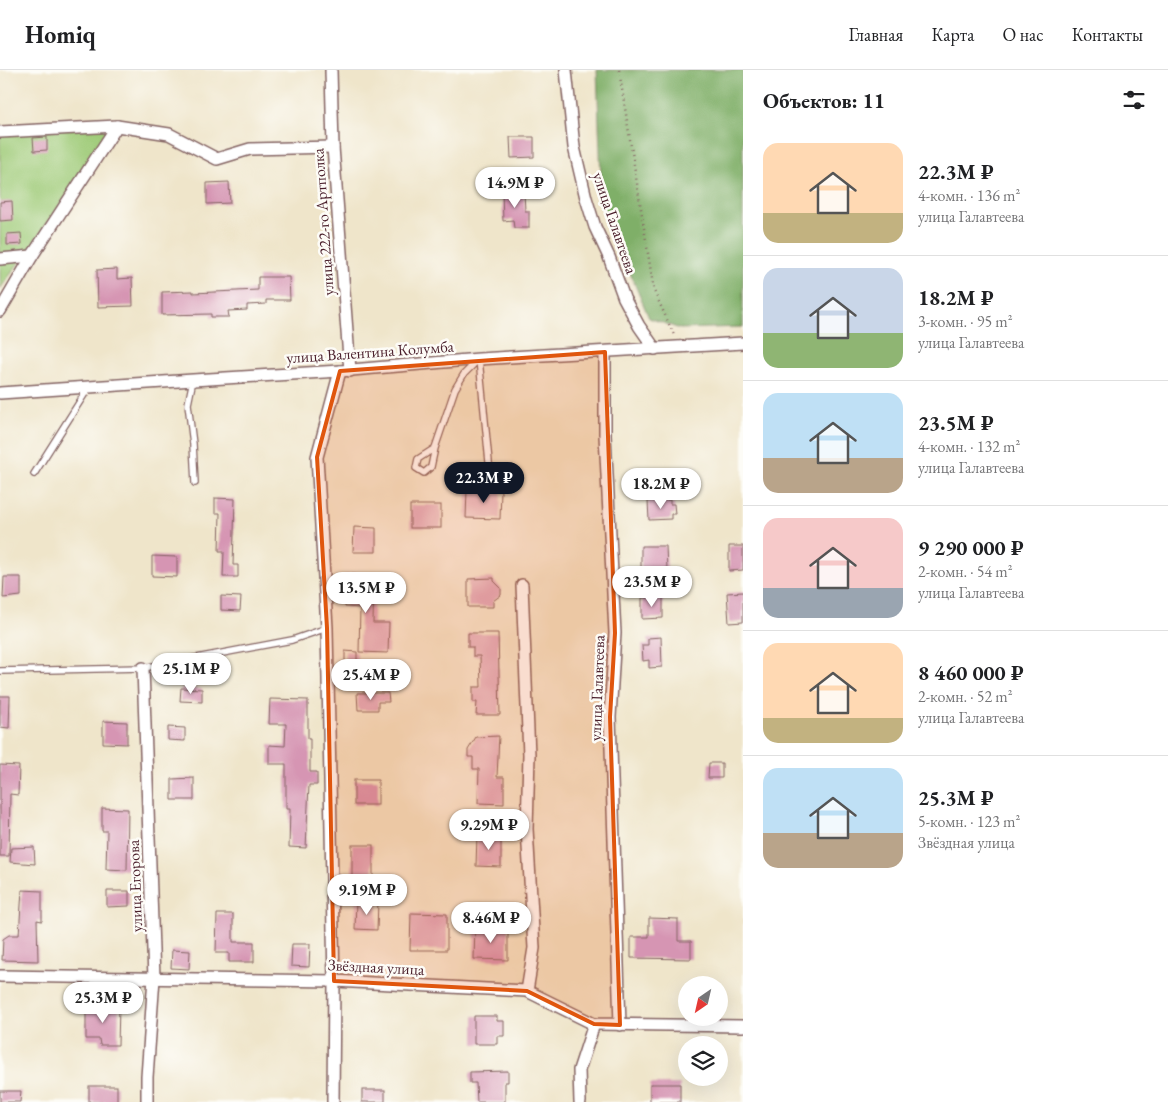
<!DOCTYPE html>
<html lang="ru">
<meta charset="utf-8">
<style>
:root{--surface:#fff;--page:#f6f6f6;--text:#202124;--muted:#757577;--line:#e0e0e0;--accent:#111827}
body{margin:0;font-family:"EB Garamond",serif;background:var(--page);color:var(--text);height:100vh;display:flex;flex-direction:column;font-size:19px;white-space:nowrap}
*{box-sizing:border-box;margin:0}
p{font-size:16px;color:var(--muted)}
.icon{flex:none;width:28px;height:28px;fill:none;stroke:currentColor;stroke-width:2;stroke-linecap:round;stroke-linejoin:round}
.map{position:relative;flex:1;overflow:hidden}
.sheet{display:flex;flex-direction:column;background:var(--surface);width:425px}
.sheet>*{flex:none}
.needle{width:32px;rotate:214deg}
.controls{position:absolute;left:678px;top:906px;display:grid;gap:10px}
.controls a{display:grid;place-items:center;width:50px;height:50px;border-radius:50%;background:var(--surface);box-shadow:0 5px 20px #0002;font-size:25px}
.price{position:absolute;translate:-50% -42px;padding:0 11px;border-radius:18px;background:#fff;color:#222;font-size:16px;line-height:32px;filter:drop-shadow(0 1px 2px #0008)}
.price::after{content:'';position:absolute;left:50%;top:30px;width:15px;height:11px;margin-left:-8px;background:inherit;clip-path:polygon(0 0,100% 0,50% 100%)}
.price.active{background:var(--accent);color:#fff}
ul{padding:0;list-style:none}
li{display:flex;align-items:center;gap:15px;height:125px;padding:0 20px}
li+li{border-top:1px solid var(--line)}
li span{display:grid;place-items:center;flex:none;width:140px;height:100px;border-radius:15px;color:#555}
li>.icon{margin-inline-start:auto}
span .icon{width:60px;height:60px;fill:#fffc;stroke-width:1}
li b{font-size:21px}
h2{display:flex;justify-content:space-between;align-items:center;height:60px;padding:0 20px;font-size:21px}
header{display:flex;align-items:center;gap:30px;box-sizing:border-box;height:70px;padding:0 25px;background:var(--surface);border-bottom:1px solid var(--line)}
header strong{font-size:24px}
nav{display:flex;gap:28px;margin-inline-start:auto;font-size:18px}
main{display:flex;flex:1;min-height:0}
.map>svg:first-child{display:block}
</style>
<header>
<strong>Homiq</strong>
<nav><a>Главная</a><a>Карта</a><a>О нас</a><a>Контакты</a></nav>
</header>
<main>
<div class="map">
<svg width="743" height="1032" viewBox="0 0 743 1032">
<rect width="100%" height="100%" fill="#fdfcf7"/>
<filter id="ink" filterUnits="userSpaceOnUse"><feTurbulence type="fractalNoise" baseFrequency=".02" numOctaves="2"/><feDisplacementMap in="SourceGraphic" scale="10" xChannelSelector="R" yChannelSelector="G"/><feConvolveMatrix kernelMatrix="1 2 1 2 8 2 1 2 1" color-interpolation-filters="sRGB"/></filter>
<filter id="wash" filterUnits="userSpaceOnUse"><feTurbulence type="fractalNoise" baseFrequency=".0096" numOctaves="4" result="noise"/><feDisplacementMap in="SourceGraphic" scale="20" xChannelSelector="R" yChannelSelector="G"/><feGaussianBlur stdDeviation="1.12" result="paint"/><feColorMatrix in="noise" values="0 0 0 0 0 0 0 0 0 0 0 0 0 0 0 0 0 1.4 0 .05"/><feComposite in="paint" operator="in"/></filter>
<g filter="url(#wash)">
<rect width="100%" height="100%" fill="#efe5ca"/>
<path fill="#9fcb78" stroke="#747552" d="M117,56L0,219V62Z"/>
<path fill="#7faf68" stroke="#64674a" d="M597,0H743V257L680,259L649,248L602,137Z"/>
<g id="blocks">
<g fill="#d695b3">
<path d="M47,67V80L34,81L33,68Z"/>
<path d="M510,67H534V87L511,88Z"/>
<path d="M229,112L230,133L207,134V113Z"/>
<path d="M502,122H524L525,141H529V158H514L513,150L503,151Z"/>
<path d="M12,131L13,150L0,151V132Z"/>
<path d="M21,163L22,174L7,175V164Z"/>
<path d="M117,199V209L132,208L133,236L98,237L97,200Z"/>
<path d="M258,207H289L290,230H266V234L247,235V240L228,241L229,247H211V244L162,245V222L193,221V223L258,220Z"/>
<path d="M467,420L501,421L500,449L466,448Z"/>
<path d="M215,428L235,429L233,495H238V507H223L224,481H219L220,443H215Z"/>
<path d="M670,430V434H674L675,444H671V449L649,450L648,431Z"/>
<rect x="410" y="435" width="31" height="23"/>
<path d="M354,457L376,458V482H353Z"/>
<path d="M641,476H666L667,500L641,501Z"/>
<path d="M729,476H743V500L729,501Z"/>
<path d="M152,486L177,487V507L152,506Z"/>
<path d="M346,504L374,505L373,553H389L388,583L359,582L360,538L345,537Z"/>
<path d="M4,507H21V526L3,528Z"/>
<path d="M494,508V511L501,518V525L493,531V537H468V509Z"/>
<path d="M743,522V552L729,553L727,523Z"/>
<path d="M221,526L241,527L240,541L221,540Z"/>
<path d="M663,527V548L642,549V528Z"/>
<path d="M468,563H498L500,645H476L477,632H473V617H481L480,586H473V577H468Z"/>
<path d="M661,567L662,597L649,598V590L643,591L642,575H648V568Z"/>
<path d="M345,581L357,582V597H345Z"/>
<path d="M181,618L202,619V632L180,631Z"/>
<path d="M357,623H388L389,632H378V640H358Z"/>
<path d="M0,626H10L9,658L0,657Z"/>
<path d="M270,629L308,630V669H310V702H317V715H309L306,778L289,777L290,739H286V694H269V675L285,676L286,654H269Z"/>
<path d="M103,651L127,652V674L103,673Z"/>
<path d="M168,657L185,658V671L168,670Z"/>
<path d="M499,666L497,707H504V734L478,733L479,699H473V687H468V680L476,667Z"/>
<path d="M709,693H722V708H708Z"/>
<path d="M0,695L19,696L18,725L10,724L9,786H0Z"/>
<path d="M194,708V730H172V709Z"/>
<rect x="354" y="710" width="24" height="25"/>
<path d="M102,738L128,739L127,800L106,799L107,761H102Z"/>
<path d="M477,765L501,766V797L476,796Z"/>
<rect x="352" y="775" width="21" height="37"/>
<path d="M34,777L35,794L10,792L11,778Z"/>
<path d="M22,820L42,821V851L37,850L38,891L2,890L3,869L9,865H19Z"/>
<path d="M107,821H129V836L107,837Z"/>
<path d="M356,831L378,832L377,860L355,859Z"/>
<path d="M411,843L447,844V880H410Z"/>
<path d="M217,844H233V872H254V892H229V883H216Z"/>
<path d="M649,848L678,849V871H691V889L631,888V867H649Z"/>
<path d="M475,857L508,858V890L474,889Z"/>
<path d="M292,874H310L309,897L291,896Z"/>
<path d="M172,880L190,881L189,899L171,898Z"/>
<path d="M86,935L119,937L118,975H100L99,969H86Z"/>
<path d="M474,946H497V951H504V966H497V974H474Z"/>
<path d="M508,1001V1012H505V1032H477L476,1013H470V1002Z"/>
<rect x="650" y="1014" width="30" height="18"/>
<rect x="89" y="1016" width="28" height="16"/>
<rect x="362" y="1020" width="23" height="12"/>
<path d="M0,1021H21L20,1032H0Z"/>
</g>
</g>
</g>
<g filter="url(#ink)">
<use href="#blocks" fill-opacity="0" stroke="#846463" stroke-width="1"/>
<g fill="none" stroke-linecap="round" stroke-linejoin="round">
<defs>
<g id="lane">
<path d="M193,310L188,334L193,374L195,413"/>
<path d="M435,378L418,389L416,398L424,403L431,397L435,378L455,319L464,304L479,289L490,402"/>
<path d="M34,404L89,317"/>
<path d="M0,601L143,598L292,570L327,558"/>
</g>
<g id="street">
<path d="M331,0L333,77L350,301"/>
<path d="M566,0L574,77L586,128L595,157L609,187L624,228L639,256L655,279"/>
<path d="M0,62L117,56L169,64L217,89L250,79L333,77"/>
<path d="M0,189L32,186"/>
<path d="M0,241L32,186L117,56"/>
<path d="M605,282V365L615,563L610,647L620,955"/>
<path d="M0,323L193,310L340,301L479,289L743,273"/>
<path d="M522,515L529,685L527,759L534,878L527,921"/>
<path d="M143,598L154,908L147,1007V1032"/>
<path d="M0,906L334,911L527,921L594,954L743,956"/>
<path d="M333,1032L334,911L327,558L317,387L340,301"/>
<path d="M580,1032L579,1000L594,954"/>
</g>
</defs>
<use href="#lane" stroke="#846463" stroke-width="8"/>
<use href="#street" stroke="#846463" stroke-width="14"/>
<path stroke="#846463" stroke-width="2.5" stroke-dasharray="1 4" stroke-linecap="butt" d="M619,0L654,221L675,267"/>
<use href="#lane" stroke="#fff" stroke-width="5.5"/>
<use href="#street" stroke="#fff" stroke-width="11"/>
</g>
</g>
<path fill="#e0560e" fill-opacity="0.2" stroke="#e0560e" stroke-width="4" stroke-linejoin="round" d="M605,282L615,563L610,647L620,955L594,954L527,921L334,911L327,558L317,387L340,301Z"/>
<g text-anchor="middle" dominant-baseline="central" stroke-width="5" stroke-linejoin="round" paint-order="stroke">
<g font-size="16" fill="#4a1f2b" stroke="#fdfcf7">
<text transform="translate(323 152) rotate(-94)">улица 222-го Артполка</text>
<text transform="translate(615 153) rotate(71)">улица Галавтеева</text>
<text transform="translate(370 282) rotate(-4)">улица Валентина Колумба</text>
<text transform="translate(597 618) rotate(-88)">улица Галавтеева</text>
<text transform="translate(135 816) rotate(-92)">улица Егорова</text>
<text transform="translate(376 897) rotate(3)">Звёздная улица</text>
</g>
</g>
</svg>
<div class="controls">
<a><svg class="needle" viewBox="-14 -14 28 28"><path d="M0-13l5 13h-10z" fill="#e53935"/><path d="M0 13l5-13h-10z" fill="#757577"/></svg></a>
<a><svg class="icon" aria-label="layers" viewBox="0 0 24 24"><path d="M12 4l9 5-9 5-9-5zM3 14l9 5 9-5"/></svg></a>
</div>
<b class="price" style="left:515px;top:139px">14.9M ₽</b>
<b class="price active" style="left:484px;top:434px">22.3M ₽</b>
<b class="price" style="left:661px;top:440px">18.2M ₽</b>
<b class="price" style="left:652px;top:538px">23.5M ₽</b>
<b class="price" style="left:366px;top:544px">13.5M ₽</b>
<b class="price" style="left:191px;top:625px">25.1M ₽</b>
<b class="price" style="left:371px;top:631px">25.4M ₽</b>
<b class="price" style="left:489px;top:781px">9.29M ₽</b>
<b class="price" style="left:367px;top:846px">9.19M ₽</b>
<b class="price" style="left:491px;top:874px">8.46M ₽</b>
<b class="price" style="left:103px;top:954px">25.3M ₽</b>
</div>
<section class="sheet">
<h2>Объектов: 11<svg class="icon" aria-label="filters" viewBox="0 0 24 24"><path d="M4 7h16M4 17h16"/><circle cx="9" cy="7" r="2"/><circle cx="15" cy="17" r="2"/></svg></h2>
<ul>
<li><span style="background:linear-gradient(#ffd9b3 70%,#c2b280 0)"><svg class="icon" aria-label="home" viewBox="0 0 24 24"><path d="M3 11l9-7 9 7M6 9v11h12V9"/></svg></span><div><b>22.3M ₽</b><p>4-комн. · 136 m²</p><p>улица Галавтеева</p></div></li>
<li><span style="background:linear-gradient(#c9d6e8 65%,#8fb573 0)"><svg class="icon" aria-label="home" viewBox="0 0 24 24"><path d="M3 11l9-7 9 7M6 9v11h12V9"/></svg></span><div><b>18.2M ₽</b><p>3-комн. · 95 m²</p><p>улица Галавтеева</p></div></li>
<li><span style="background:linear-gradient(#bfe0f5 65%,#b9a48a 0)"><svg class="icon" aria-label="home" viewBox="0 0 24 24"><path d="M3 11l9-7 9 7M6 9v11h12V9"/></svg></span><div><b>23.5M ₽</b><p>4-комн. · 132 m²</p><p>улица Галавтеева</p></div></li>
<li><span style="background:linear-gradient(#f6c9c9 70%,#9aa5b1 0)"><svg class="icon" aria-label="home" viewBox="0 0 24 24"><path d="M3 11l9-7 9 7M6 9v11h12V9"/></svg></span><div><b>9 290 000 ₽</b><p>2-комн. · 54 m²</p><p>улица Галавтеева</p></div></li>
<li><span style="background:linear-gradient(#ffd9b3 75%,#c2b280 0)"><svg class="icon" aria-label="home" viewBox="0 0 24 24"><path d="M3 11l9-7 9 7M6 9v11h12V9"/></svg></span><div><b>8 460 000 ₽</b><p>2-комн. · 52 m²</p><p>улица Галавтеева</p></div></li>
<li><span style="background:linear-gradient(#bfe0f5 65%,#b9a48a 0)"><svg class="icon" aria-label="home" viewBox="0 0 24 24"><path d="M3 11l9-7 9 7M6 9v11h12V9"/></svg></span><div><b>25.3M ₽</b><p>5-комн. · 123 m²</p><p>Звёздная улица</p></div></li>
</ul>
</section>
</main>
